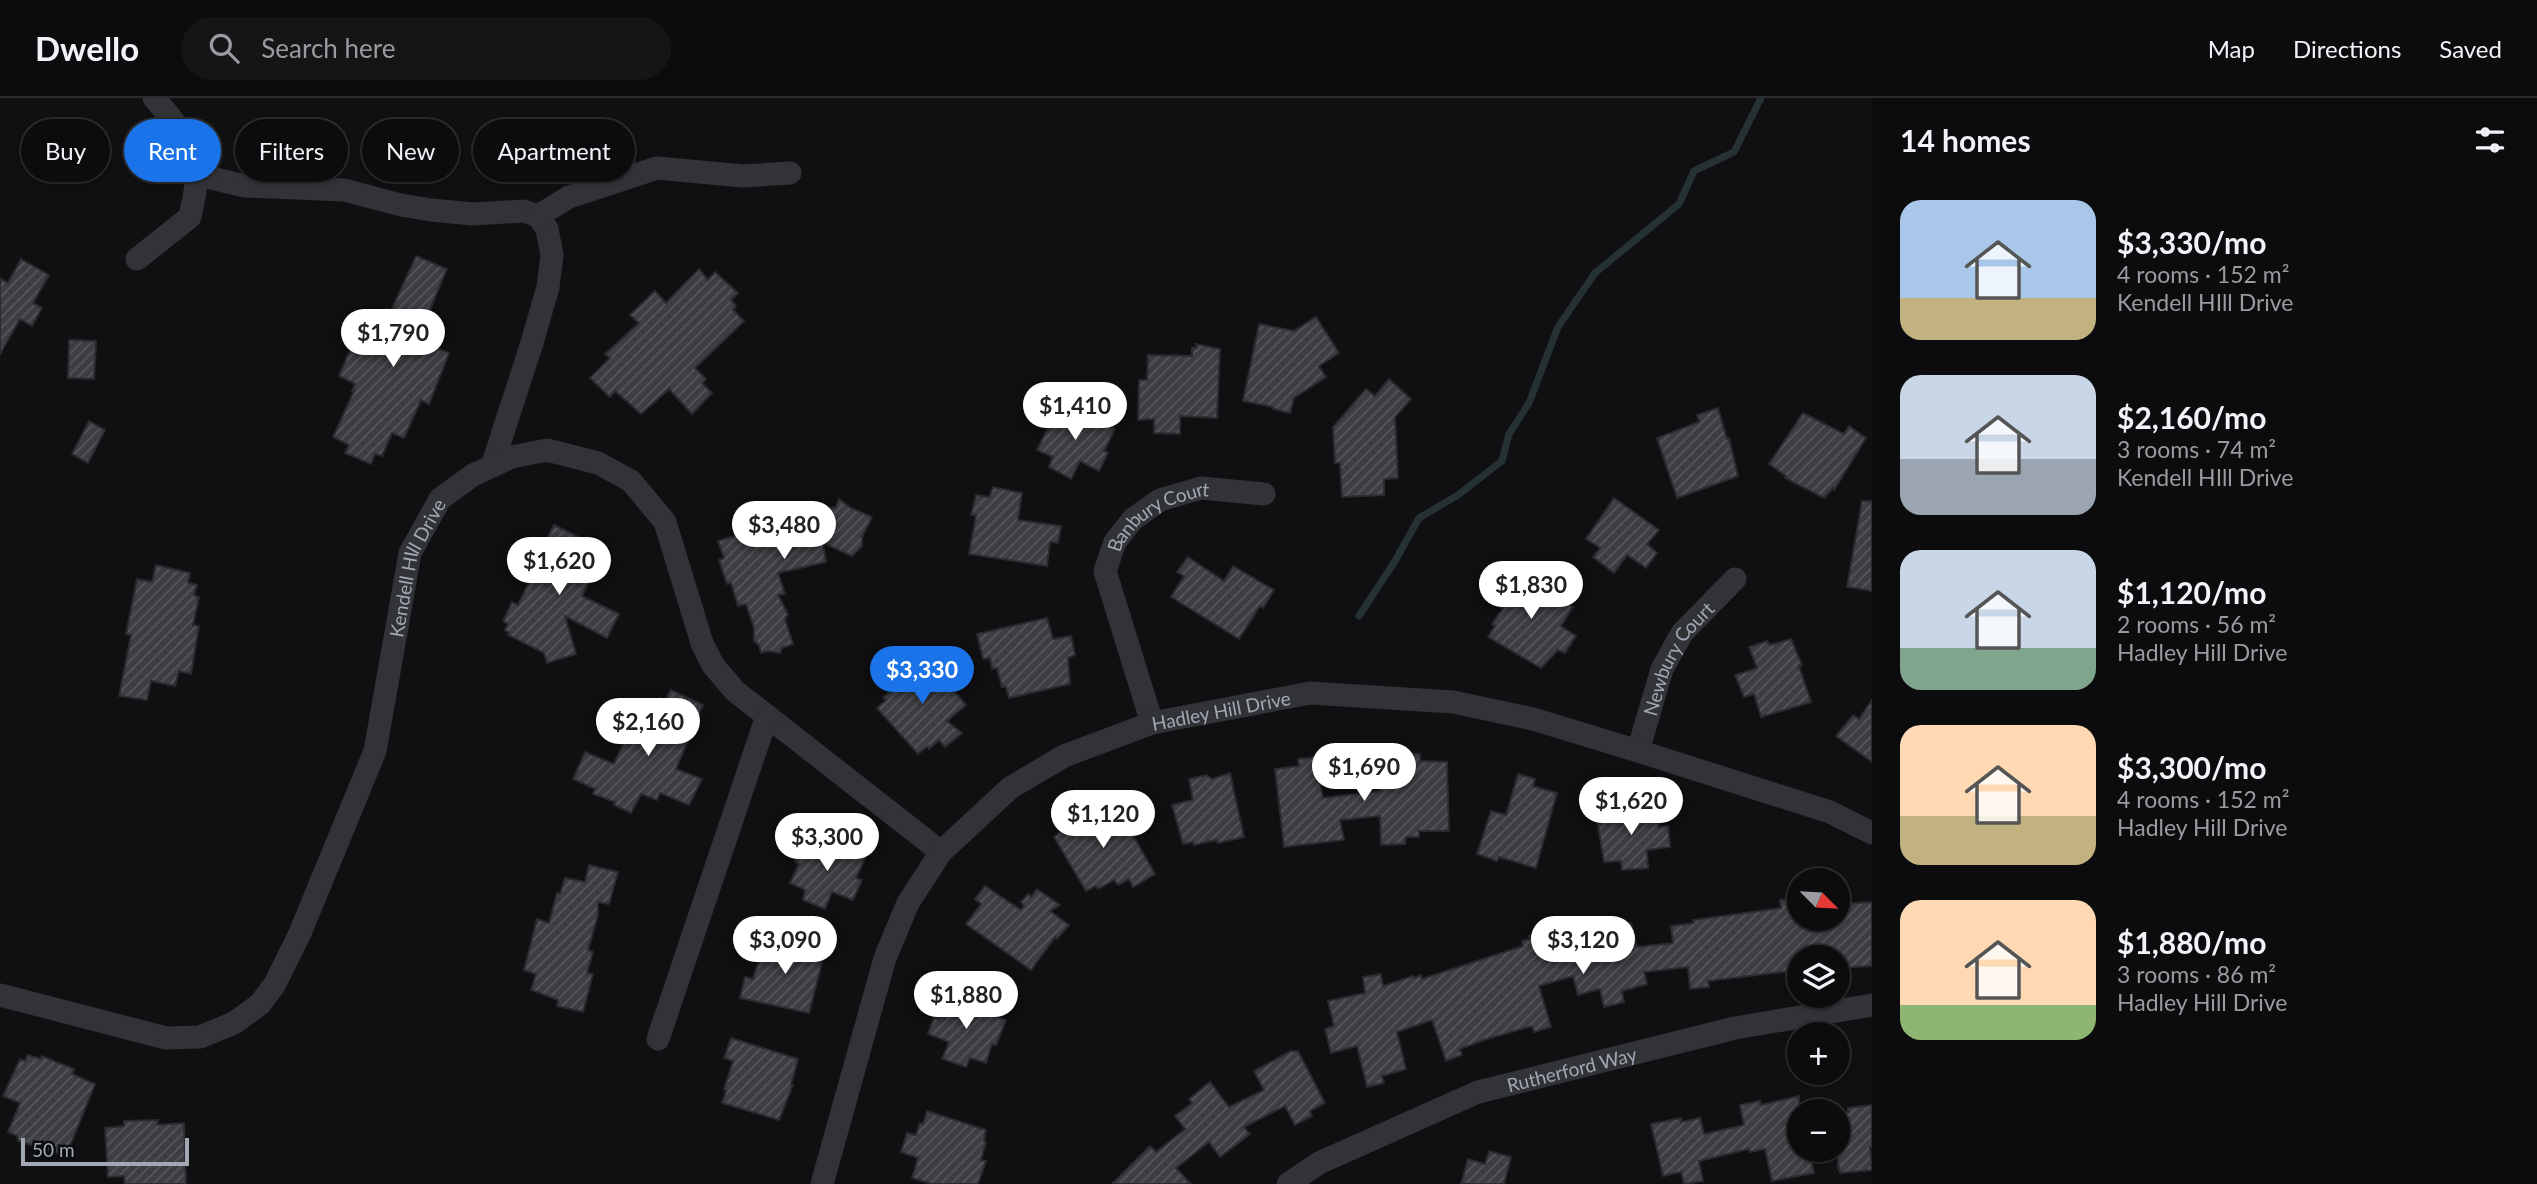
<!DOCTYPE html>
<meta charset="utf-8">
<style>
:root{--surface:#0c0c0e;--page:#151517;--text:#f1f3f6;--muted:#9a9b9e;--line:#2c2c2e;--accent:#1a73e8}
body{margin:0;font-family:Lato,sans-serif;background:var(--page);color:var(--text);height:100vh;display:flex;flex-direction:column;font-size:26px;white-space:nowrap}
*{box-sizing:border-box;margin:0}
p{font-size:23px;color:var(--muted)}
.icon{flex:none;width:38px;height:38px;fill:none;stroke:currentColor;stroke-width:2;stroke-linecap:round;stroke-linejoin:round}
.map{position:relative;flex:1;overflow:hidden}
.side{display:flex;flex-direction:column;background:var(--surface);width:665px}
.side>*{flex:none}
.guide{position:absolute;left:21px;top:21px;width:665px;height:63px;display:flex;gap:14px}
.needle{width:46px;rotate:114deg}
.buttons{position:absolute;left:1787px;top:770px;display:grid;gap:14px}
.buttons a{display:grid;place-items:center;width:63px;height:63px;border-radius:50%;background:var(--surface);box-shadow:0 2px 5px #0004,0 0 0 2px var(--line);font-size:35px}
.scale{position:absolute;left:21px;bottom:18px;width:168px;box-sizing:border-box;padding-left:7px;border:4px solid #a1a8b3;border-top:0;font-size:19px;line-height:24px;white-space:nowrap;color:#a1a8b3;-webkit-text-stroke:5px #0b0c0d;paint-order:stroke}
.price{position:absolute;translate:-50% -60px;padding:0 16px;border-radius:24px;background:#fff;color:#222;font-size:23px;line-height:46px;filter:drop-shadow(0 2px 4px #0008)}
.price::after{content:'';position:absolute;left:50%;top:42px;width:21px;height:16px;margin-left:-10px;background:inherit;clip-path:polygon(0 0,100% 0,50% 100%)}
.price.active{background:var(--accent);color:#fff}
ul{padding:0;list-style:none}
li{display:flex;align-items:center;gap:21px;height:175px;padding:0 28px}
li span{display:grid;place-items:center;flex:none;width:196px;height:140px;border-radius:21px;color:#555}
li>.icon{margin-inline-start:auto}
span .icon{width:84px;height:84px;fill:#fffc;stroke-width:1}
li b{font-size:30px}
h2{display:flex;justify-content:space-between;align-items:center;height:84px;padding:0 28px;font-size:30px}
.pill{padding:0 24px;border-radius:32px;background:var(--surface);box-shadow:0 2px 5px #0004,0 0 0 2px var(--line);font-size:24px;line-height:63px}
.pill.active{background:var(--accent);color:#fff}
header{display:flex;align-items:center;gap:42px;box-sizing:border-box;height:98px;padding:0 35px;background:var(--surface);border-bottom:2px solid var(--line)}
header strong{font-size:33px}
nav{display:flex;gap:38px;margin-inline-start:auto;font-size:24px}
.search{width:490px;height:63px;background:var(--page);display:flex;align-items:center;gap:18px;box-sizing:border-box;padding:0 24px;border-radius:38px;color:var(--muted);font-size:26px}
main{display:flex;flex:1;min-height:0}
.map>svg:first-child{display:block}
</style>
<header>
<strong>Dwello</strong>
<div class="search"><svg class="icon" aria-label="search" viewBox="0 0 24 24"><circle cx="10" cy="10" r="6"/><path d="M15 15l6 6"/></svg>Search here</div>
<nav><a>Map</a><a>Directions</a><a>Saved</a></nav>
</header>
<main>
<div class="map">
<svg width="1872" height="1086" viewBox="0 0 1872 1086">
<defs>
<pattern id="building-hatch" width="6" height="6" patternUnits="userSpaceOnUse" patternTransform="scale(1.75)"><rect width="6" height="6" fill="#3c3e42"/><path d="M-1 1l2-2M0 6l6-6M5 7l2-2" fill="none" stroke="#55575b"/></pattern>
</defs>
<rect width="100%" height="100%" fill="#101012"/>
<g fill="none" stroke-linecap="round" stroke-linejoin="round">
<path stroke="#263136" stroke-width="7" d="M1359,518L1395,463L1419,420L1458,397L1502,363L1509,336L1529,305L1558,229L1595,175L1679,106L1694,73L1734,54L1761,0"/>
</g>
<g fill="url(#building-hatch)" stroke="#2a2b2e" stroke-width="2">
<path d="M416,158L447,171L417,242L449,255L429,306L421,302L404,340L392,335L382,358L375,356L371,366L345,355L349,347L333,339L354,293H352L355,286L339,278L352,247L368,253L386,211L391,213Z"/>
<path d="M21,161L49,177L33,205L42,210L32,228L20,221L0,256V180L8,185Z"/>
<path d="M699,171L708,182L715,174L738,195L731,202L736,208L733,212L744,223L695,270L706,281L702,285L712,295L692,316L669,291L641,316L615,293L610,299L590,280L610,260L605,256L639,225L630,217L655,193L666,205Z"/>
<path d="M1316,219L1339,255L1319,268L1326,279L1294,300L1290,315L1273,311V309L1243,303L1259,226L1294,233Z"/>
<path d="M69,242L96,243L94,281L68,280Z"/>
<path d="M1196,246L1220,251L1217,320L1180,318V336L1154,335V321L1138,322L1139,282H1147L1148,257L1192,258V250H1197Z"/>
<path d="M1389,281L1411,301L1395,319L1398,380L1384,381V397L1342,399L1340,365H1335L1333,329L1366,291L1375,298Z"/>
<path d="M1059,307L1090,322L1091,318L1115,331L1104,353L1108,355L1099,373L1080,363L1071,381L1049,369L1053,359L1037,352Z"/>
<path d="M1718,310L1727,341L1729,340L1738,378L1677,400L1657,340L1699,324L1697,317Z"/>
<path d="M1803,315L1844,336L1849,328L1866,340L1834,392L1833,390L1824,400L1785,380L1786,378L1769,366Z"/>
<path d="M89,323L105,332L88,365L72,356Z"/>
<path d="M993,389L1022,395L1018,422L1061,428L1058,445L1050,444L1047,468L969,456L976,417H971L976,397L989,399Z"/>
<path d="M1614,400L1659,432L1647,446L1657,455L1646,470L1627,457L1614,475L1593,459L1600,450L1586,441Z"/>
<path d="M839,401L851,410L872,419L862,439V448L852,458L823,445L826,464L778,475L785,496L778,497L788,516L785,521L793,546L782,550L780,555L770,553L761,555L759,547L754,543V530L746,506L738,508L731,485L727,486L719,462L724,460L718,443L751,433L748,423L806,406L809,415L836,409Z"/>
<path d="M1862,403H1872V493L1847,489Z"/>
<path d="M554,427L605,452L582,498L619,516L607,540L565,518L576,556L547,565L544,555L508,537L509,535L505,532L508,526L503,523L512,504L518,507L535,472L532,470Z"/>
<path d="M1188,459L1224,483L1233,468L1274,492L1263,510L1260,508L1239,541L1171,499L1184,478L1177,474Z"/>
<path d="M156,467L190,475L188,485L197,487L194,497L199,499L193,527L199,528L191,576L179,573L175,588L151,583L147,602L119,598L131,537L126,536L137,481L152,484Z"/>
<path d="M1512,472L1573,509L1561,528L1576,538L1565,555L1558,552L1541,570L1488,539L1495,528L1492,526L1503,510L1497,507L1504,496L1498,493Z"/>
<path d="M1047,520L1053,541L1071,538L1075,557L1068,560L1070,586L1009,600L1006,589H1002L997,570L992,571L990,560L983,561L977,536Z"/>
<path d="M1791,541L1802,567L1799,568L1811,604L1761,619L1754,596L1744,599L1735,577L1757,570L1749,549L1767,543L1770,547Z"/>
<path d="M919,552L966,607L947,623L962,635L945,649L939,642L929,651L928,648L918,656L877,610L886,602L883,599L899,587L897,582L906,573L900,568Z"/>
<path d="M671,592L703,607L676,671L702,681L689,707L660,695L657,702L641,696L631,715L614,707L615,704L593,696L595,691L573,681L585,654L614,666L638,613L648,618L650,614L653,615L660,600L665,602Z"/>
<path d="M1872,602V664L1836,638L1853,617L1859,621Z"/>
<path d="M1400,655L1420,656V663L1447,664L1449,733H1419V739H1406L1405,746L1381,747L1380,718L1340,722L1344,742L1284,749L1275,671L1299,668L1298,661L1315,659L1323,700L1379,693L1378,674H1400Z"/>
<path d="M1230,675L1244,739L1218,745L1216,742L1194,747L1193,744L1183,746L1172,707L1193,702L1189,681L1206,677L1212,681Z"/>
<path d="M1518,676L1535,681L1533,688L1557,695L1536,770L1499,759L1497,763L1477,756L1491,713L1506,717Z"/>
<path d="M1091,706L1100,721L1118,711L1155,776L1133,789L1129,781L1118,787L1114,782L1098,791L1096,788L1086,793L1054,739L1075,722L1072,717Z"/>
<path d="M1657,710L1659,729L1668,728L1670,749L1647,752L1648,770L1622,772L1621,763L1604,764L1596,716Z"/>
<path d="M805,740L838,754L841,748L866,758L856,780L862,782L853,802L832,794L825,811L803,802L805,792L790,785L799,766L795,764Z"/>
<path d="M589,767L618,774L609,806L598,804V817L588,852L593,854L587,875L593,876L583,914L557,908L558,902L531,892L536,876L524,872L537,821L549,825L557,795L560,796L565,780L585,784Z"/>
<path d="M985,788L1021,812L1024,808L1021,804L1028,796L1031,799L1037,791L1060,807L1050,813L1069,827L1057,841L1055,839L1031,872L966,826L981,806L975,801Z"/>
<path d="M1799,800V821H1838V806L1872,804V868L1838,870V859H1799V872L1708,883L1709,889L1690,891L1688,869L1644,874L1647,886L1622,893L1624,904L1604,909L1600,891L1578,897L1573,878L1539,888L1551,929L1534,934L1532,928L1484,942L1460,951L1462,957L1446,963L1432,922L1397,934L1406,971L1382,978L1384,985L1367,989L1357,948L1331,955L1325,931L1334,928L1328,903L1365,895L1363,879L1381,876L1383,888L1413,878L1414,880L1421,877L1422,881L1523,848L1522,843L1530,841L1529,838L1585,819L1587,827L1597,824L1598,829L1617,824L1620,827L1631,825L1637,849L1673,845L1671,828L1694,825L1693,822L1781,810L1780,802Z"/>
<path d="M766,839L825,853L809,915L740,900L745,879L753,881Z"/>
<path d="M946,896L974,906L973,911L1006,922L996,947L992,946L986,965L970,960L966,969L942,961L949,944L928,936L934,919L939,921Z"/>
<path d="M731,940L798,961L791,987H793L779,1022L722,1005L726,993L724,991L733,963L724,960Z"/>
<path d="M1291,953H1298L1325,1005L1310,1013L1312,1018L1295,1027L1285,1008L1244,1029L1250,1036L1220,1059L1209,1044L1176,1070L1191,1086H1112L1150,1048L1156,1054L1185,1031L1175,1018L1192,1005L1189,1001L1210,984L1229,1009L1264,992L1254,973Z"/>
<path d="M28,957L41,961L42,958L74,971L72,976L95,986L66,1058L18,1043L17,1038L8,1034L20,1005L3,998L20,961L25,963Z"/>
<path d="M1799,998V1052H1809L1814,1075L1772,1083L1765,1051L1750,1054L1749,1051L1699,1063L1703,1083L1684,1086L1681,1074L1663,1078L1651,1026L1681,1020V1024L1700,1020L1704,1036L1744,1027L1740,1007L1760,1003L1761,1007Z"/>
<path d="M1872,1007V1049H1870L1872,1072L1840,1075L1839,1069L1838,1070V1016L1848,1014V1010Z"/>
<path d="M927,1013L986,1032L984,1043L986,1044L981,1062L986,1063L978,1086H932L912,1080L918,1060L901,1054L907,1035L916,1037L920,1025L923,1026Z"/>
<path d="M158,1022L157,1027L184,1025L186,1086H125L124,1078L108,1079L105,1030L124,1028V1023Z"/>
<path d="M1489,1053L1511,1059L1504,1086H1461L1468,1061L1485,1066Z"/>
</g>
<g fill="none" stroke-linecap="round" stroke-linejoin="round">
<g stroke="#313337" stroke-width="23">
<path d="M194,76L245,88L344,92L401,107L431,112L473,116L524,113L538,118L547,131L552,157L548,189L532,245L492,368"/>
<path d="M538,118L569,99L657,70L743,78L790,75"/>
<path d="M137,161L190,119C192,108 195,97 196,86C198,53 175,23 154,0"/>
<path id="s1" d="M1152,625L1105,473L1115,444L1133,421L1160,402L1201,390L1264,396"/>
<path id="s2" d="M1638,653L1662,571L1682,535L1735,481"/>
<path id="s3" d="M0,897L166,940L200,939L234,925L260,906L275,886L300,835L375,653L410,455L440,401L473,377L512,359L547,352L598,365L631,383L665,424L702,545L713,567L735,593L941,754"/>
<path d="M658,941L767,618"/>
<path id="s4" d="M822,1086L885,860L908,805L941,754L1010,690L1064,658L1152,625L1310,595L1453,604L1533,621L1638,653L1830,714L1872,735"/>
<path id="s5" d="M1288,1086L1319,1065L1478,994L1735,930L1872,907"/>
</g>
</g>
<g text-anchor="middle" dominant-baseline="central" stroke-width="7" stroke-linejoin="round" paint-order="stroke">
<g font-size="19" fill="#a1a8b3" stroke="#0b0c0d">
<text stroke="none"><textPath href="#s1" startOffset="242">Banbury Court</textPath></text>
<text stroke="none"><textPath href="#s3" startOffset="742">Kendell HIll Drive</textPath></text>
<text stroke="none"><textPath href="#s2" startOffset="102">Newbury Court</textPath></text>
<text stroke="none"><textPath href="#s4" startOffset="676">Hadley Hill Drive</textPath></text>
<text stroke="none"><textPath href="#s5" startOffset="308">Rutherford Way</textPath></text>
</g>
</g>
</svg>
<div class="buttons">
<a><svg class="needle" viewBox="-14 -14 28 28"><path d="M0-13l5 13h-10z" fill="#e53935"/><path d="M0 13l5-13h-10z" fill="#9a9b9e"/></svg></a>
<a><svg class="icon" aria-label="layers" viewBox="0 0 24 24"><path d="M12 4l9 5-9 5-9-5zM3 14l9 5 9-5"/></svg></a>
<a>+</a>
<a>−</a>
</div>
<div class="scale">50 m</div>
<b class="price" style="left:393px;top:271px">$1,790</b>
<b class="price" style="left:1075px;top:344px">$1,410</b>
<b class="price" style="left:784px;top:463px">$3,480</b>
<b class="price" style="left:559px;top:499px">$1,620</b>
<b class="price" style="left:1531px;top:523px">$1,830</b>
<b class="price active" style="left:922px;top:608px">$3,330</b>
<b class="price" style="left:648px;top:660px">$2,160</b>
<b class="price" style="left:1364px;top:705px">$1,690</b>
<b class="price" style="left:1631px;top:739px">$1,620</b>
<b class="price" style="left:1103px;top:752px">$1,120</b>
<b class="price" style="left:827px;top:775px">$3,300</b>
<b class="price" style="left:785px;top:878px">$3,090</b>
<b class="price" style="left:1583px;top:878px">$3,120</b>
<b class="price" style="left:966px;top:933px">$1,880</b>
<div class="guide">
<a class="pill">Buy</a>
<a class="pill active">Rent</a>
<a class="pill">Filters</a>
<a class="pill">New</a>
<a class="pill">Apartment</a>
</div>
</div>
<section class="side">
<h2>14 homes<svg class="icon" aria-label="filters" viewBox="0 0 24 24"><path d="M4 7h16M4 17h16"/><circle cx="9" cy="7" r="2"/><circle cx="15" cy="17" r="2"/></svg></h2>
<ul>
<li><span style="background:linear-gradient(#a9c7e8 70%,#c2b280 0)"><svg class="icon" aria-label="home" viewBox="0 0 24 24"><path d="M3 11l9-7 9 7M6 9v11h12V9"/></svg></span><div><b>$3,330/mo</b><p>4 rooms · 152 m²</p><p>Kendell HIll Drive</p></div></li>
<li><span style="background:linear-gradient(#c9d6e8 60%,#9aa5b1 0)"><svg class="icon" aria-label="home" viewBox="0 0 24 24"><path d="M3 11l9-7 9 7M6 9v11h12V9"/></svg></span><div><b>$2,160/mo</b><p>3 rooms · 74 m²</p><p>Kendell HIll Drive</p></div></li>
<li><span style="background:linear-gradient(#c9d6e8 70%,#7fa58c 0)"><svg class="icon" aria-label="home" viewBox="0 0 24 24"><path d="M3 11l9-7 9 7M6 9v11h12V9"/></svg></span><div><b>$1,120/mo</b><p>2 rooms · 56 m²</p><p>Hadley Hill Drive</p></div></li>
<li><span style="background:linear-gradient(#ffd9b3 65%,#c2b280 0)"><svg class="icon" aria-label="home" viewBox="0 0 24 24"><path d="M3 11l9-7 9 7M6 9v11h12V9"/></svg></span><div><b>$3,300/mo</b><p>4 rooms · 152 m²</p><p>Hadley Hill Drive</p></div></li>
<li><span style="background:linear-gradient(#ffd9b3 75%,#8fb573 0)"><svg class="icon" aria-label="home" viewBox="0 0 24 24"><path d="M3 11l9-7 9 7M6 9v11h12V9"/></svg></span><div><b>$1,880/mo</b><p>3 rooms · 86 m²</p><p>Hadley Hill Drive</p></div></li>
</ul>
</section>
</main>
